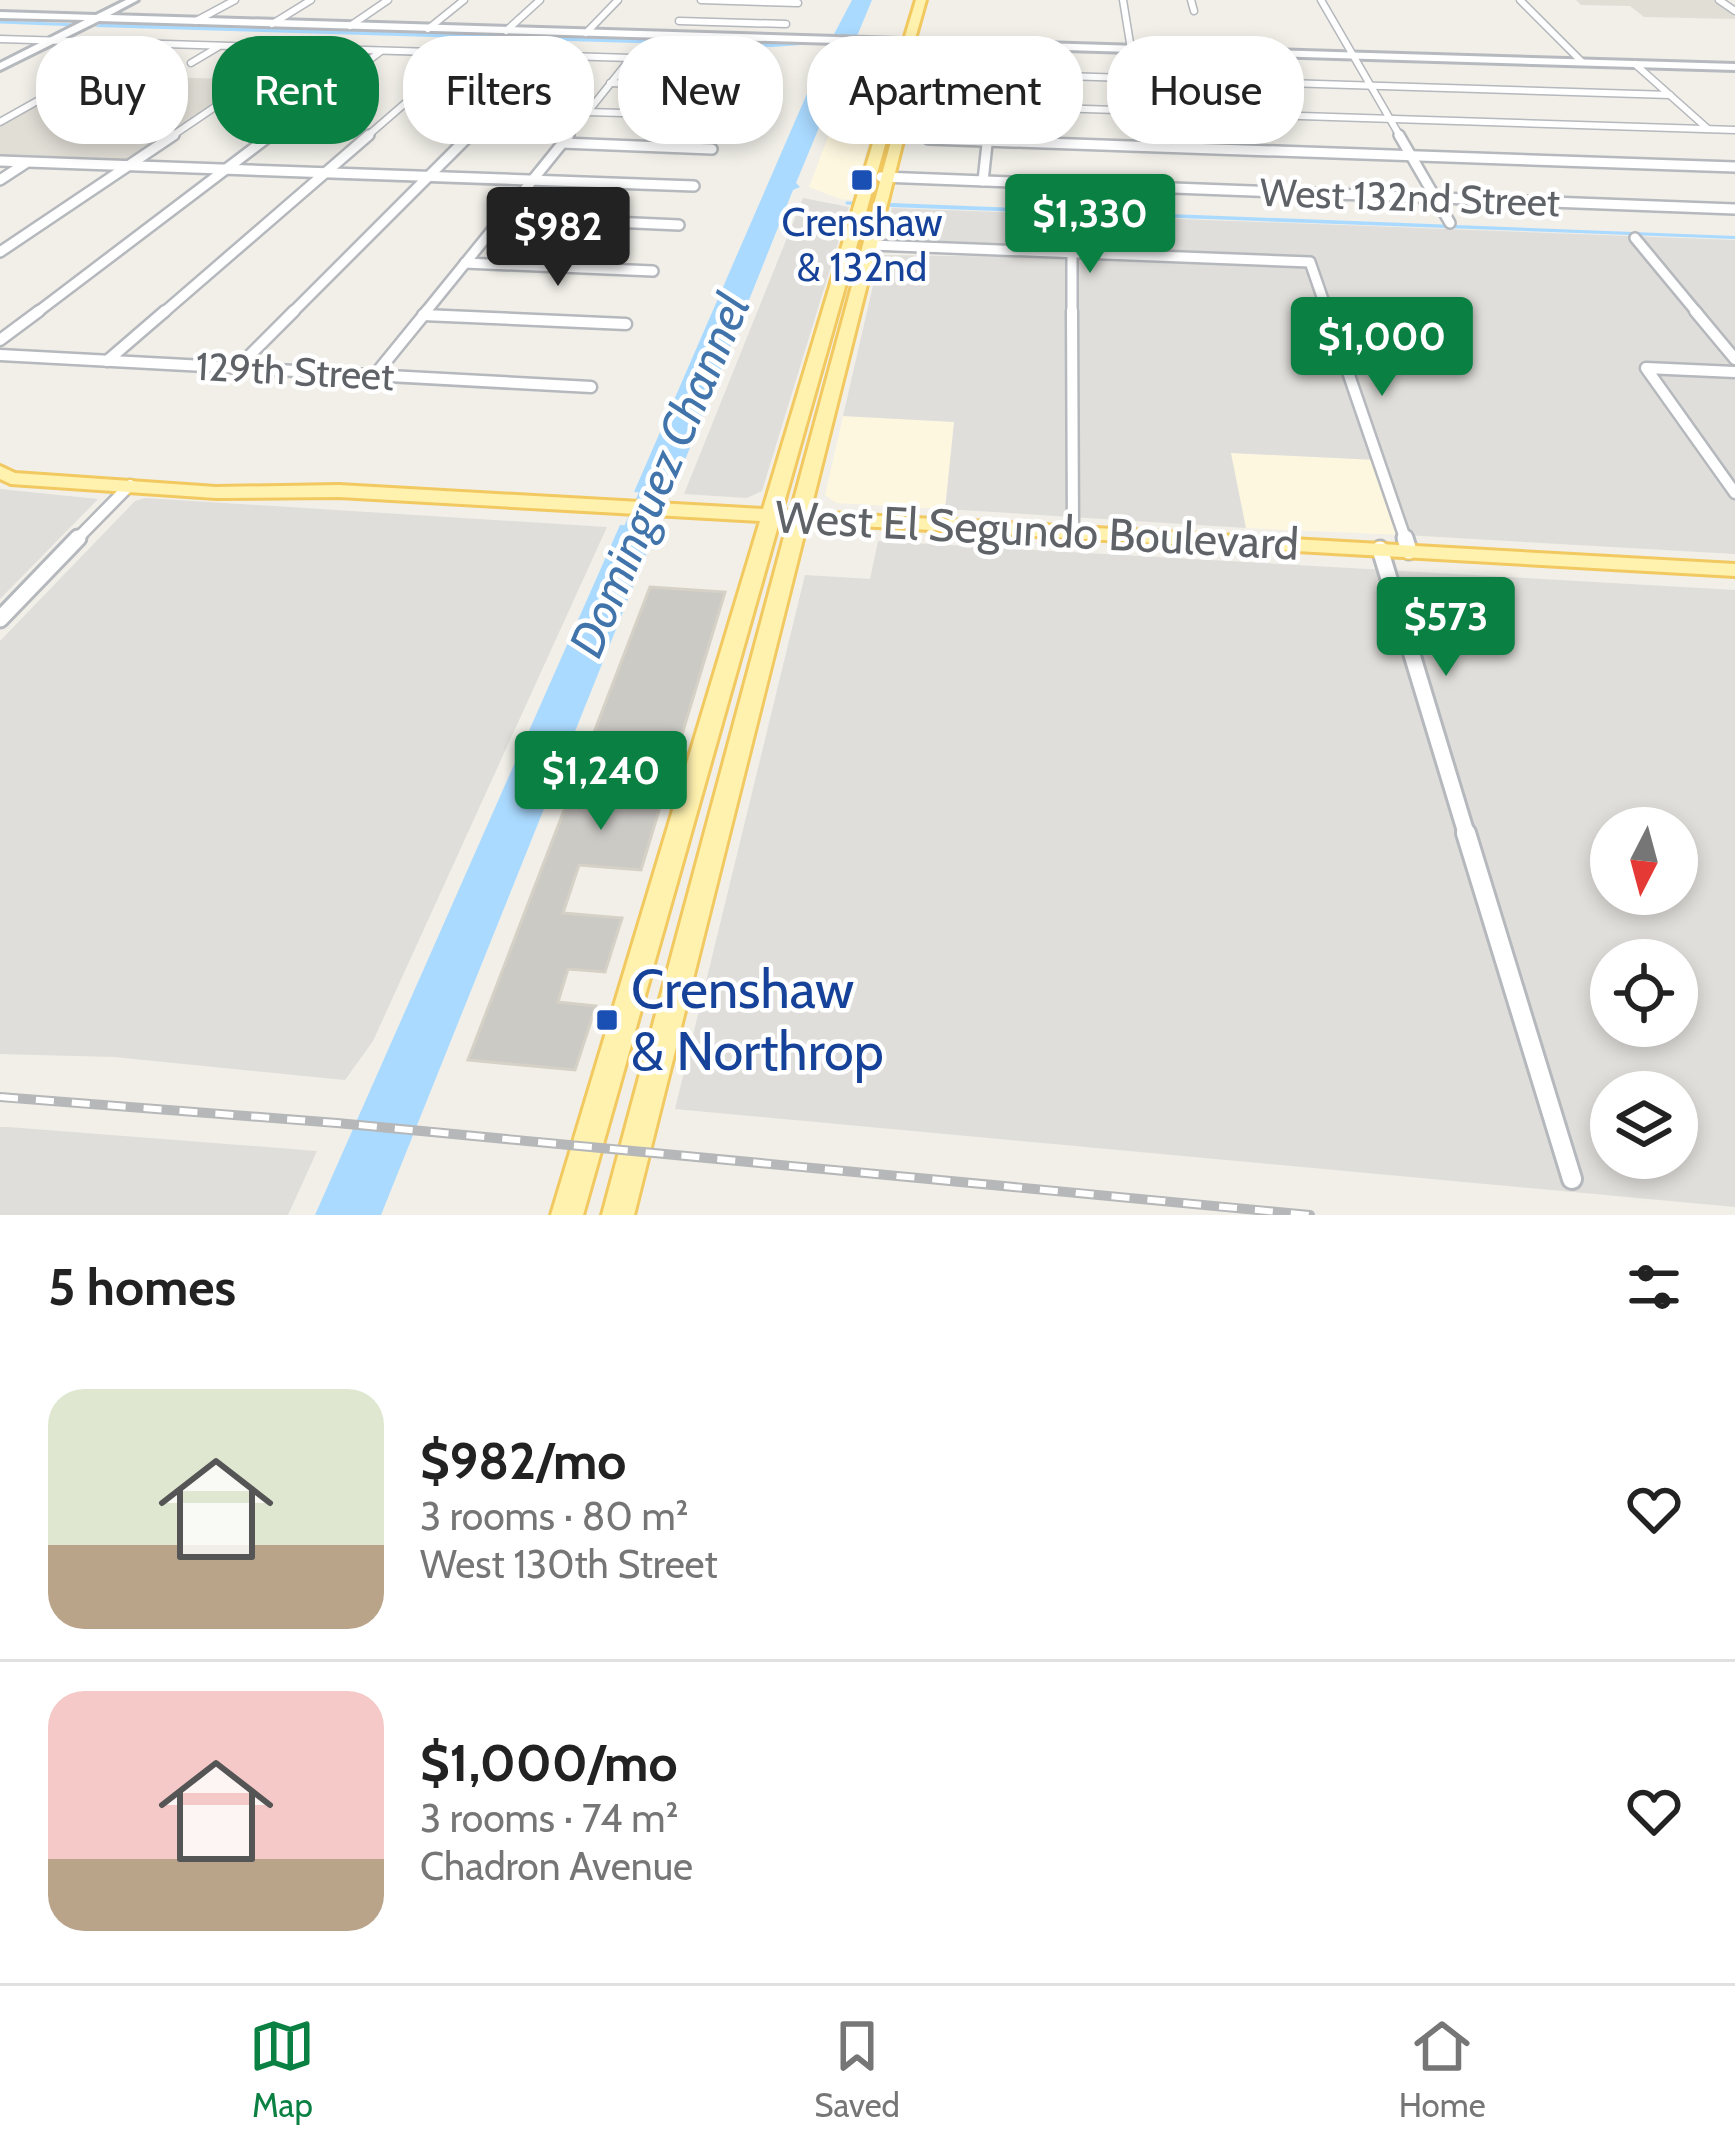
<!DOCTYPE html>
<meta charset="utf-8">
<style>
:root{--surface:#fff;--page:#f6f6f6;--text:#222;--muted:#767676;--line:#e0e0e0;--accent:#0b8043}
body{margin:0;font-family:Cabin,sans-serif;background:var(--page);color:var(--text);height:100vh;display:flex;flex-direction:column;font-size:45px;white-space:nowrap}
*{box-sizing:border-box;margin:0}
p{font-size:39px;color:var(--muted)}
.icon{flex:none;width:66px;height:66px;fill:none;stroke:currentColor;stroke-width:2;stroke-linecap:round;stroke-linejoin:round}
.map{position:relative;height:1215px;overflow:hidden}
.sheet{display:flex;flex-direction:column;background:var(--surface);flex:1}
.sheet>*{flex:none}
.guide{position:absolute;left:36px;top:36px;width:1665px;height:108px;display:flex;gap:24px}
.needle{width:78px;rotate:186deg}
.controls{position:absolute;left:1590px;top:807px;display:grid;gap:24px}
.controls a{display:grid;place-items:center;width:108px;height:108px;border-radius:50%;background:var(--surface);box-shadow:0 6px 18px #0003;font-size:60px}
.price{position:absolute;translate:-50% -102px;padding:0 27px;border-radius:12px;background:var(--accent);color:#fff;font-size:39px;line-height:78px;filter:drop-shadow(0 3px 6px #0008)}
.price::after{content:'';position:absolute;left:50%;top:72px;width:36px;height:27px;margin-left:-18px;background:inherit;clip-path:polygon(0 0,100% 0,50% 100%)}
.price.current{background:#222;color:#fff}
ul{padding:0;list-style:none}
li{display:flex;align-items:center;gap:36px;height:300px;padding:0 48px}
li+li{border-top:3px solid var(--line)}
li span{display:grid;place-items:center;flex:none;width:336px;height:240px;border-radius:36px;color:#555}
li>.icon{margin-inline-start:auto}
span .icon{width:144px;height:144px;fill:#fffc;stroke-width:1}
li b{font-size:51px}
h2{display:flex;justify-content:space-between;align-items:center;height:144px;padding:0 48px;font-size:51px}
.tag{padding:0 42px;border-radius:48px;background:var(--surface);box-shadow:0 6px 18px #0003;font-size:42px;line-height:108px}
.tag.current{background:var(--accent);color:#fff}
.menu{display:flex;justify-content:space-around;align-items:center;height:168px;border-top:3px solid var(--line);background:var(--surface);font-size:33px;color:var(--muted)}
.menu a{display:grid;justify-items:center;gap:6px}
.menu .current{color:var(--accent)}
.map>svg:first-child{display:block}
</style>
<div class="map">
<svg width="1735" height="1215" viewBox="0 0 1735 1215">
<rect width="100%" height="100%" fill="#f1efe8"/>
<g fill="#fef7e0">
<path d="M863,45L897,47L852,200L840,199L809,187Z"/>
<path d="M843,416L955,422L945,509L836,503L825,495Z"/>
<path d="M1230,453L1378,460L1404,535L1243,528Z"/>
</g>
<g fill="#e0deda" fill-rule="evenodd">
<path d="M803,198L849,207L762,491L747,498L684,494Z"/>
<path d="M892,208L1735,240V554L1404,535L1377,460L1231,453L1246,528L945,509L954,422L843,416L880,255L1030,257L1033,246L892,238L886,235Z"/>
<path d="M0,489L98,499L0,599Z"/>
<path d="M145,498L607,527L373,1041L345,1080L114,1057L0,1054V641L135,501Z"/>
<path d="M878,541L1735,590V1207L675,1109L805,575L870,579ZM1611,828H1677V894H1611ZM1611,960H1677V1026H1611ZM1611,1092H1677V1158H1611Z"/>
<path d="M0,1127H8L317,1151L288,1215H0Z"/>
</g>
<g fill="#e1ded6">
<path d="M1576,0H1715L1735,14V19L1644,17L1630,6L1581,5Z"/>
<path d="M85,74L253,80L128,165L0,161V122Z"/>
</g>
<g fill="#aadaff">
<path d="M852,0H872L796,183L800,187L793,190L671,495L634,492L829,43L772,47L95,27L102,23L790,44L832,38Z"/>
<path d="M891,203L1735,236V239L890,207Z"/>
<path d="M620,525L657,527L381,1215H315Z"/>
</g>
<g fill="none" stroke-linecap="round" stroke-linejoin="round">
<g stroke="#aadaff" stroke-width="3">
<path d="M0,22L78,25"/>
<path d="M847,203L896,205"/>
</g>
<path fill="#aadaff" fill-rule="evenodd" d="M664,455L676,462L636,559L632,564H614L610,559L652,462Z"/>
</g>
<path fill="#cccac5" stroke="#d6d1c6" stroke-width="3" d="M650,587L725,592L641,870L579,865L563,913L622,918L605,972L568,969L558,1002L596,1006L575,1070L468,1060Z"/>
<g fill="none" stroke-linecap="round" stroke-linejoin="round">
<defs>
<g id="street-far4">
<path d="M701,0L798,3"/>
<path d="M1123,0L1131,49"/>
<path d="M1191,0L1194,11"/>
<path d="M1321,0L1401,138"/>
<path d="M1520,0L1582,62"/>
<path d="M1719,0L1735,11"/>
<path d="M196,21L235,0"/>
<path d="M679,21L786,24"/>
<path d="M272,24L311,0"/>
<path d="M350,26L388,0"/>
<path d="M428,29L464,0"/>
<path d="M506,31L540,0"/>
<path d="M586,33L618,0"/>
<path d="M0,39L763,62"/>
<path d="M191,63L218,47"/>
<path d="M1635,64L1708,129"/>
<path d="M939,72L1670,95"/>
<path d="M610,83L748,88"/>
<path d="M933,104L1735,130"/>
<path d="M587,112L729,116"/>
<path d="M0,122L137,45"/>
<path d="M169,138L299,50"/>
<path d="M267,138L381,51"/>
<path d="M365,138L462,54"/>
<path d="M467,138L548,56"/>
<path d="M567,138L630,59"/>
<path d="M988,138L998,46"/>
</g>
<g id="street-far3">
<path d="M1399,135L1450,223"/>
<path d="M928,139L1735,167"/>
<path d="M562,143L712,149"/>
<path d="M0,161L694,186"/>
<path d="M881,177L1735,209"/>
<path d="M0,180L26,163"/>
<path d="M983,181L988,135"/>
<path d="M502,217L679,225"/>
<path d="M1635,238L1698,314"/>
<path d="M871,245L1310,262L1328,314"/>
<path d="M0,252L174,135"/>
<path d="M1072,253V314"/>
<path d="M465,263L653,271"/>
<path d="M35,314L271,135"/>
<path d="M162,314L369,135"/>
<path d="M291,314L470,135"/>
<path d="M424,314L569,135"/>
</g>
<g id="street-far2">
<path d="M1072,311L1073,532"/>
<path d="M1327,311L1406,541"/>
<path d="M1695,311L1735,359"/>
<path d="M423,315L626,324"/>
<path d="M0,340L39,311"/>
<path d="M0,355L591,387"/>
<path d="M107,361L165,311"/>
<path d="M237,368L294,311"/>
<path d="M1735,372L1646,368L1735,493"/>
<path d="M374,376L427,311"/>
<path d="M75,541L130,485"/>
</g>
<g id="street-far1">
<path d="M1405,538L1409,551"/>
<path d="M1380,549L1467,836"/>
<path d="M0,619L78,538"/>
</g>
<path id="street" d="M1466,833L1572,1179"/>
<path id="secondary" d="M126,0H138L110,15L1735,64V70L99,21L0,70V63L85,20L0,18V12L96,15Z"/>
<path id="primary" d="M916,0H926L782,510L791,511L916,49L921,46L926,49L810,512L1735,564V576L807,523L634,1215H602L788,522H779L583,1215H551L760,521L339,497L216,498L11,484L0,479V466L15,473L216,487L339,485L763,509Z"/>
</defs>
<use href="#street-far4" stroke="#b5b8bc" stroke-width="9"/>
<use href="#street-far3" stroke="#b5b8bc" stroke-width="14"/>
<use href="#street-far2" stroke="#b5b8bc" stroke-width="15"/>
<use href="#street-far1" stroke="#b5b8bc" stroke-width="21"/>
<use href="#street" stroke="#b5b8bc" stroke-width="24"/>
<use href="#secondary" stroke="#b6babf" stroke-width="6"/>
<use href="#primary" stroke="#f2c960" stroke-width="6"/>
<use href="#street-far4" stroke="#fff" stroke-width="6"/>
<use href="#street-far3" stroke="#fff" stroke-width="9"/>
<use href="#street-far2" stroke="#fff" stroke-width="10"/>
<use href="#street-far1" stroke="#fff" stroke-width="15"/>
<use href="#street" stroke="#fff" stroke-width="18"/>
<use href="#secondary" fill="#fff" fill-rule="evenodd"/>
<use href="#primary" fill="#fff2af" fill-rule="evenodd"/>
<defs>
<path id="rail" d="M0,1097L337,1123L1310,1215"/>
</defs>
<use href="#rail" stroke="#b6b7b8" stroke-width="10"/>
<use href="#rail" stroke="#fff" stroke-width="6" stroke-dasharray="18" stroke-linecap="butt"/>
</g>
<g fill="#1a4fb4" stroke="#fff" stroke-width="4.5">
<rect x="850" y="168" width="24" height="24" rx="6"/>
<rect x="595" y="1008" width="24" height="24" rx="6"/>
</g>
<g text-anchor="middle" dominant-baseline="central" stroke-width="9" stroke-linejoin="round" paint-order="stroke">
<g font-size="39" fill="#5f6368" stroke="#fff">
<text transform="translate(1410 197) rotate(2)">West 132nd Street</text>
<text transform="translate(295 371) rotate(3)">129th Street</text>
</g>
<g font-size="39" fill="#164399" stroke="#fff">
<text x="862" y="222">Crenshaw<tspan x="862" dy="45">&amp; 132nd</tspan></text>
</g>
<g font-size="45" fill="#5f6368" stroke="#fff">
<text transform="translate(1037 530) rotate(3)">West El Segundo Boulevard</text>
</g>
<g font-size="48" font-style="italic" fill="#4174aa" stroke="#fff">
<text transform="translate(659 475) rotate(-67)">Dominguez Channel</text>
</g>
<g font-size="54" fill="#164399" stroke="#fff" text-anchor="start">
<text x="631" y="989">Crenshaw<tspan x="631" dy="62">&amp; Northrop</tspan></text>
</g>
</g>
</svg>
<div class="controls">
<a><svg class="needle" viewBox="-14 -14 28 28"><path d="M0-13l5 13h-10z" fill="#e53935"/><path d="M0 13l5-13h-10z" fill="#767676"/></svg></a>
<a><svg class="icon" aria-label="locate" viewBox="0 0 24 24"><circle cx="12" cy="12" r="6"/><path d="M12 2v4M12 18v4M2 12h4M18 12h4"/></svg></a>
<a><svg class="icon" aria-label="layers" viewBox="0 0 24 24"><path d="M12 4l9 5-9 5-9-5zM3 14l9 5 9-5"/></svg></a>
</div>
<b class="price" style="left:1090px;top:276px">$1,330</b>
<b class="price current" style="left:558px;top:289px">$982</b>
<b class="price" style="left:1382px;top:399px">$1,000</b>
<b class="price" style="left:1446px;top:679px">$573</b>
<b class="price" style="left:601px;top:833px">$1,240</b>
<div class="guide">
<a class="tag">Buy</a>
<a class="tag current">Rent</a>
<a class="tag">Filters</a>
<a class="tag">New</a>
<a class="tag">Apartment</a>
<a class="tag">House</a>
</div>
</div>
<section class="sheet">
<h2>5 homes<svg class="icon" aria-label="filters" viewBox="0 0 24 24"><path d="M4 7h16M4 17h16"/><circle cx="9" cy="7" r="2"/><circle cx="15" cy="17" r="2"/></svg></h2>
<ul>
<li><span style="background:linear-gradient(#dfe7d0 65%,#b9a48a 0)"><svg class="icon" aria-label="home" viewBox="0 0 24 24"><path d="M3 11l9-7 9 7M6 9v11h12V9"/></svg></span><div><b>$982/mo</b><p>3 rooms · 80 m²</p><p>West 130th Street</p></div><svg class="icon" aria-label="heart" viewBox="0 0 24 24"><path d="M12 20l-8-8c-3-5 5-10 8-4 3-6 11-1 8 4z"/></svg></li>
<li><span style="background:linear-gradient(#f6c9c9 70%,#b9a48a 0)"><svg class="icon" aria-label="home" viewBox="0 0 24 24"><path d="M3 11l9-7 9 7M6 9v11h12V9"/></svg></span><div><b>$1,000/mo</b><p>3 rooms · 74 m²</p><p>Chadron Avenue</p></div><svg class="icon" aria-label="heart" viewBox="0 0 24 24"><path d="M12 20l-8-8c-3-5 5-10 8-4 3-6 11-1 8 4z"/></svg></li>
</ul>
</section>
<nav class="menu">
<a class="current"><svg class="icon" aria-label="map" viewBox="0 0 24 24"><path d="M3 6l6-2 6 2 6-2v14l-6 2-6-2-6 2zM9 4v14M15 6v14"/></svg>Map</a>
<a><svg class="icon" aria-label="saved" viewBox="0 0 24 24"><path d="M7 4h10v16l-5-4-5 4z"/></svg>Saved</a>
<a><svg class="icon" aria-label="home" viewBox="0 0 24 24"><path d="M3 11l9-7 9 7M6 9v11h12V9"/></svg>Home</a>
</nav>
